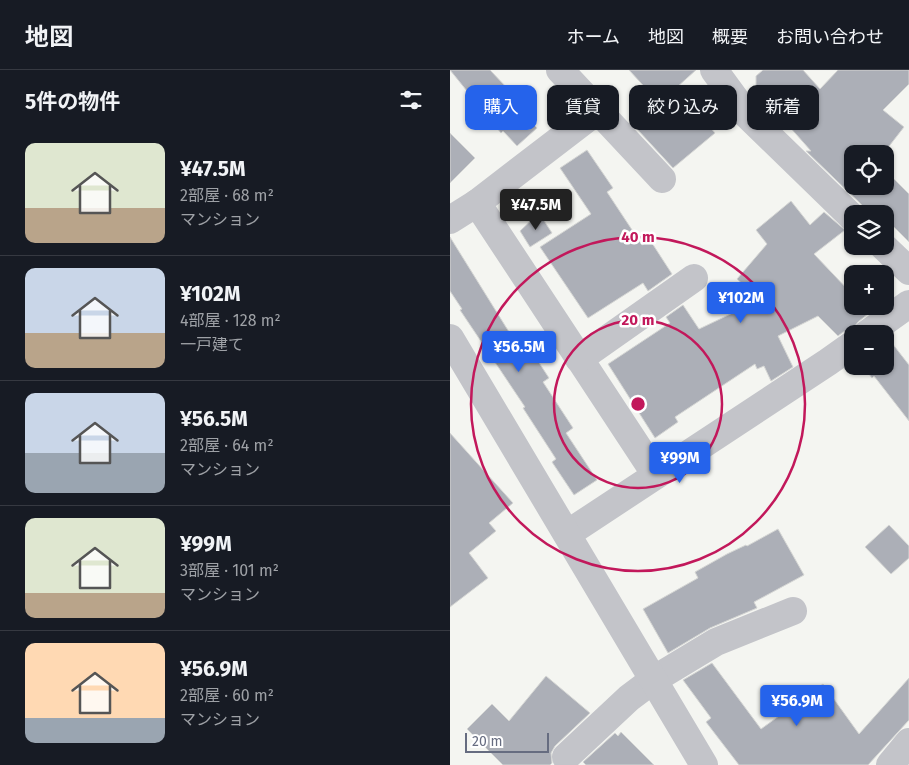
<!DOCTYPE html>
<html lang="ja">
<meta charset="utf-8">
<style>
:root{--surface:#171b24;--page:#20242c;--text:#f1f3f6;--muted:#9ea1a6;--line:#363941;--accent:#2563eb}
body{margin:0;font-family:"Fira Sans","Noto Sans JP",sans-serif;background:var(--page);color:var(--text);height:100vh;display:flex;flex-direction:column;font-size:19px;white-space:nowrap}
*{box-sizing:border-box;margin:0}
p{font-size:16px;color:var(--muted)}
.icon{flex:none;width:28px;height:28px;fill:none;stroke:currentColor;stroke-width:2;stroke-linecap:round;stroke-linejoin:round}
.map{position:relative;flex:1;overflow:hidden}
.sheet{display:flex;flex-direction:column;background:var(--surface);width:450px}
.sheet>*{flex:none}
.hud{position:absolute;left:15px;top:15px;width:369px;height:45px;display:flex;gap:10px}
.buttons{position:absolute;left:394px;top:75px;display:grid;gap:10px}
.buttons a{display:grid;place-items:center;width:50px;height:50px;border-radius:10px;background:var(--surface);box-shadow:0 1px 4px #0004;font-size:25px}
.scale{position:absolute;left:15px;bottom:12px;width:84px;box-sizing:border-box;padding-left:5px;border:2px solid #666c80;border-top:0;font-size:14px;line-height:18px;white-space:nowrap;color:#666c80;-webkit-text-stroke:4px #fff;paint-order:stroke}
.price{position:absolute;translate:-50% -42px;padding:0 11px;border-radius:5px;background:var(--accent);color:#fff;font-size:16px;line-height:32px;filter:drop-shadow(0 1px 2px #0008)}
.price::after{content:'';position:absolute;left:50%;top:30px;width:15px;height:11px;margin-left:-8px;background:inherit;clip-path:polygon(0 0,100% 0,50% 100%)}
.price.selected{background:#222;color:#fff}
ul{padding:0;list-style:none}
li{display:flex;align-items:center;gap:15px;height:125px;padding:0 25px}
li+li{border-top:1px solid var(--line)}
li span{display:grid;place-items:center;flex:none;width:140px;height:100px;border-radius:10px;color:#555}
li>.icon{margin-inline-start:auto}
span .icon{width:60px;height:60px;fill:#fffc;stroke-width:1}
li b{font-size:21px}
h2{display:flex;justify-content:space-between;align-items:center;height:60px;padding:0 25px;font-size:21px}
.tag{padding:0 18px;border-radius:10px;background:var(--surface);box-shadow:0 1px 4px #0004;font-size:18px;line-height:45px}
.tag.selected{background:var(--accent);color:#fff}
header{display:flex;align-items:center;gap:30px;box-sizing:border-box;height:70px;padding:0 25px;background:var(--surface);border-bottom:1px solid var(--line)}
header strong{font-size:24px}
nav{display:flex;gap:28px;margin-inline-start:auto;font-size:18px}
main{display:flex;flex:1;min-height:0}
.map>svg:first-child{display:block}
</style>
<header>
<strong>地図</strong>
<nav><a>ホーム</a><a>地図</a><a>概要</a><a>お問い合わせ</a></nav>
</header>
<main>
<section class="sheet">
<h2>5件の物件<svg class="icon" aria-label="filters" viewBox="0 0 24 24"><path d="M4 7h16M4 17h16"/><circle cx="9" cy="7" r="2"/><circle cx="15" cy="17" r="2"/></svg></h2>
<ul>
<li><span style="background:linear-gradient(#dfe7d0 65%,#b9a48a 0)"><svg class="icon" aria-label="home" viewBox="0 0 24 24"><path d="M3 11l9-7 9 7M6 9v11h12V9"/></svg></span><div><b>¥47.5M</b><p>2部屋 · 68 m²</p><p>マンション</p></div></li>
<li><span style="background:linear-gradient(#c9d6e8 65%,#b9a48a 0)"><svg class="icon" aria-label="home" viewBox="0 0 24 24"><path d="M3 11l9-7 9 7M6 9v11h12V9"/></svg></span><div><b>¥102M</b><p>4部屋 · 128 m²</p><p>一戸建て</p></div></li>
<li><span style="background:linear-gradient(#c9d6e8 60%,#9aa5b1 0)"><svg class="icon" aria-label="home" viewBox="0 0 24 24"><path d="M3 11l9-7 9 7M6 9v11h12V9"/></svg></span><div><b>¥56.5M</b><p>2部屋 · 64 m²</p><p>マンション</p></div></li>
<li><span style="background:linear-gradient(#dfe7d0 75%,#b9a48a 0)"><svg class="icon" aria-label="home" viewBox="0 0 24 24"><path d="M3 11l9-7 9 7M6 9v11h12V9"/></svg></span><div><b>¥99M</b><p>3部屋 · 101 m²</p><p>マンション</p></div></li>
<li><span style="background:linear-gradient(#ffd9b3 75%,#9aa5b1 0)"><svg class="icon" aria-label="home" viewBox="0 0 24 24"><path d="M3 11l9-7 9 7M6 9v11h12V9"/></svg></span><div><b>¥56.9M</b><p>2部屋 · 60 m²</p><p>マンション</p></div></li>
</ul>
</section>
<div class="map">
<svg width="459" height="695" viewBox="0 0 459 695">
<rect width="100%" height="100%" fill="#f4f5f1"/>
<g fill="#acafb7" stroke="#d5d6d4">
<path d="M0,0H40L58,19L54,23L87,58L67,76L53,61L51,63Z"/>
<path d="M179,0H246L226,18L265,63L223,98L187,59L213,37Z"/>
<path d="M313,0H353L370,19L388,0H459V14L433,40L454,57L433,84H402V116H435V100L459,124V172L435,148V144H430L425,138L417,144L413,136L356,81H361L306,19V6Z"/>
<path d="M0,63L25,88L0,113Z"/>
<path d="M137,80L163,118L157,122L192,175L200,170L222,204L198,221L193,213L138,248L90,177L141,144L110,98Z"/>
<path d="M341,131L360,155L374,142L395,160L364,184L402,224V236H414L419,243L408,252L402,260L393,262L388,266L368,246L328,266L343,297L321,311L314,296L307,299L305,294L225,347L228,352L205,368L158,294L220,253L216,247L233,235L249,259L310,230L287,209L317,174L306,160Z"/>
<path d="M89,143L102,163L80,177L70,161Z"/>
<path d="M0,167L64,270L71,265L99,308L93,312L123,358L116,363L147,410L124,425L102,392L106,389L73,338L75,337L10,240L12,239L0,221Z"/>
<path d="M438,268L459,295V351L424,306L422,308L413,296H435V270Z"/>
<path d="M0,363L63,433L39,453L46,461L19,483L38,508L0,537Z"/>
<path d="M439,455L459,476V488L441,504L415,477Z"/>
<path d="M328,459L354,505L304,532L307,538L260,558L218,583L193,539L248,508L245,502L277,484L296,475L297,476Z"/>
<path d="M262,593L311,659L373,614L409,664L459,608V650L418,695H289L256,652L261,648L233,610Z"/>
<path d="M96,606L140,643L105,676L101,683L102,693L100,695H53L17,659L42,634L59,651Z"/>
<path d="M171,662L204,695H136L133,692L165,663L168,666Z"/>
</g>
<g fill="none" stroke-linecap="round" stroke-linejoin="round">
<g stroke="#c3c4c9" stroke-width="28">
<path d="M110,0L212,109"/>
<path d="M264,0L297,45L402,147"/>
<path d="M27,133L206,405"/>
<path d="M0,150L27,133L147,41"/>
<path d="M433,176L459,201"/>
<path d="M417,264L459,234"/>
<path d="M129,289L244,208"/>
<path d="M117,464L378,292L402,275"/>
<path d="M116,687L179,628L203,610L266,572L343,541"/>
<path d="M440,695L459,672"/>
</g>
<path stroke="#c3c4c9" stroke-width="28" d="M0,268L254,695"/>
</g>
<g fill="none" stroke="#c2185b" stroke-width="2.5">
<circle cx="188" cy="334" r="84"/>
<circle cx="188" cy="334" r="167"/>
</g>
<circle cx="188" cy="334" r="8" fill="#c2185b" stroke="#fff" stroke-width="2.5"/>
<g font-size="15" text-anchor="middle" font-weight="bold" fill="#c2185b" stroke="#fff" stroke-width="5" stroke-linejoin="round" paint-order="stroke">
<text x="188" y="172">40 m</text>
<text x="188" y="255">20 m</text>
</g>
</svg>
<div class="buttons">
<a><svg class="icon" aria-label="locate" viewBox="0 0 24 24"><circle cx="12" cy="12" r="6"/><path d="M12 2v4M12 18v4M2 12h4M18 12h4"/></svg></a>
<a><svg class="icon" aria-label="layers" viewBox="0 0 24 24"><path d="M12 4l9 5-9 5-9-5zM3 14l9 5 9-5"/></svg></a>
<a>+</a>
<a>−</a>
</div>
<div class="scale">20 m</div>
<b class="price selected" style="left:86px;top:161px">¥47.5M</b>
<b class="price" style="left:291px;top:254px">¥102M</b>
<b class="price" style="left:69px;top:303px">¥56.5M</b>
<b class="price" style="left:230px;top:414px">¥99M</b>
<b class="price" style="left:347px;top:657px">¥56.9M</b>
<div class="hud">
<a class="tag selected">購入</a>
<a class="tag">賃貸</a>
<a class="tag">絞り込み</a>
<a class="tag">新着</a>
</div>
</div>
</main>
